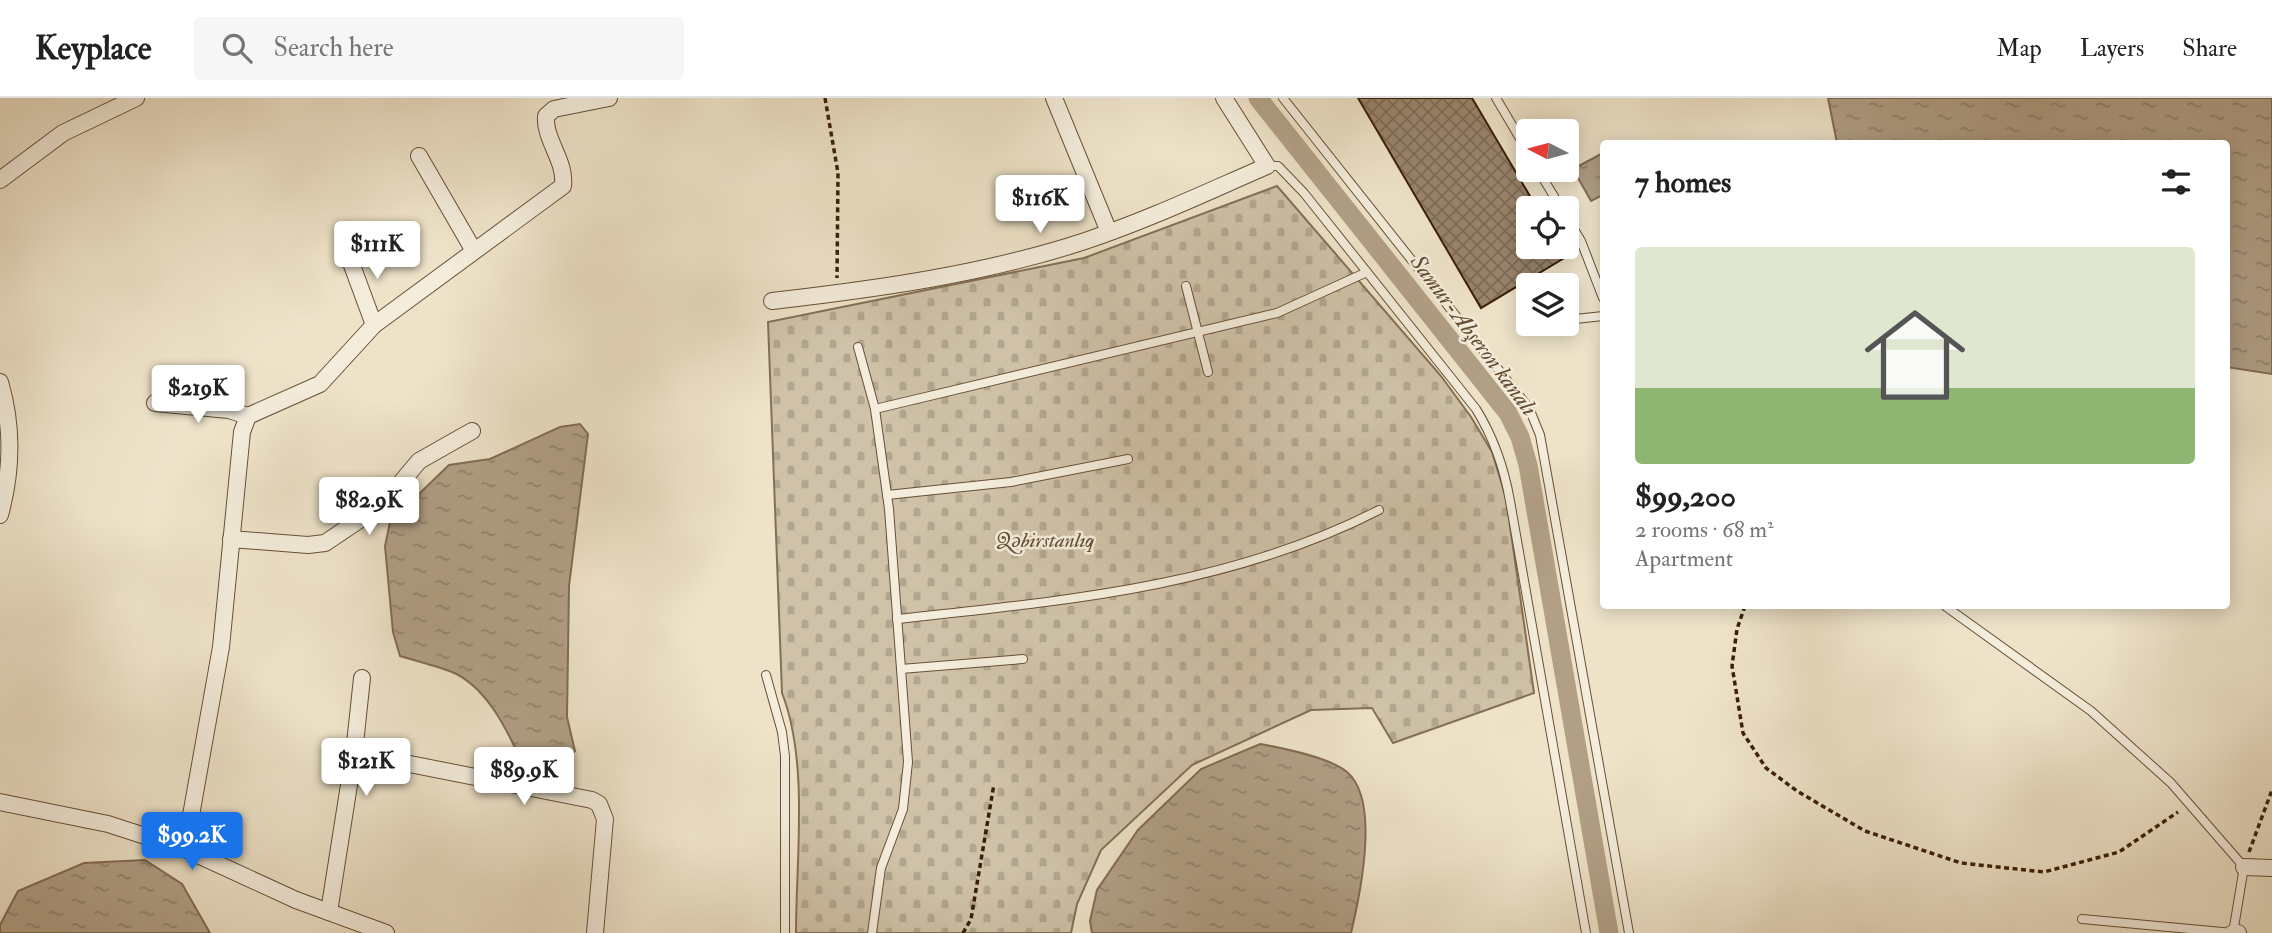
<!DOCTYPE html>
<meta charset="utf-8">
<style>
:root{--surface:#fff;--page:#f6f6f6;--text:#222;--muted:#767676;--line:#e0e0e0;--accent:#1a73e8}
body{margin:0;font-family:"IM FELL Double Pica",serif;background:var(--page);color:var(--text);height:100vh;display:flex;flex-direction:column;font-size:26px;white-space:nowrap}
*{box-sizing:border-box;margin:0}
p{font-size:23px;color:var(--muted)}
.icon{flex:none;width:38px;height:38px;fill:none;stroke:currentColor;stroke-width:2;stroke-linecap:round;stroke-linejoin:round}
.map{position:relative;flex:1;overflow:hidden}
.side{position:absolute;left:1600px;top:42px;width:630px;height:469px;display:flex;flex-direction:column;background:var(--surface);border-radius:7px;box-shadow:0 4px 18px #0003}
.side>*{flex:none}
.needle{width:46px;rotate:276deg}
.buttons{position:absolute;left:1516px;top:21px;display:grid;gap:14px}
.buttons a{display:grid;place-items:center;width:63px;height:63px;border-radius:7px;background:var(--surface);box-shadow:0 4px 18px #0003;font-size:35px}
.price{position:absolute;translate:-50% -60px;padding:0 16px;border-radius:7px;background:#fff;color:#222;font-size:23px;line-height:46px;filter:drop-shadow(0 2px 4px #0008)}
.price::after{content:'';position:absolute;left:50%;top:42px;width:21px;height:16px;margin-left:-10px;background:inherit;clip-path:polygon(0 0,100% 0,50% 100%)}
.price.on{background:var(--accent);color:#fff}
ul{padding:0;list-style:none}
li{display:grid;align-content:center;gap:14px;height:371px;padding:0 35px}
li span{display:grid;place-items:center;height:217px;border-radius:7px;color:#555}
li>.icon{margin-inline-start:auto}
span .icon{width:126px;height:126px;fill:#fffc;stroke-width:1}
li b{font-size:30px}
h2{display:flex;justify-content:space-between;align-items:center;height:84px;padding:0 35px;font-size:30px}
header{display:flex;align-items:center;gap:42px;box-sizing:border-box;height:98px;padding:0 35px;background:var(--surface);border-bottom:2px solid var(--line)}
header strong{font-size:33px}
nav{display:flex;gap:38px;margin-inline-start:auto;font-size:24px}
.search{width:490px;height:63px;background:var(--page);display:flex;align-items:center;gap:18px;box-sizing:border-box;padding:0 24px;border-radius:7px;color:var(--muted);font-size:26px}
.map>svg:first-child{display:block}
</style>
<header>
<strong>Keyplace</strong>
<div class="search"><svg class="icon" aria-label="search" viewBox="0 0 24 24"><circle cx="10" cy="10" r="6"/><path d="M15 15l6 6"/></svg>Search here</div>
<nav><a>Map</a><a>Layers</a><a>Share</a></nav>
</header>
<div class="map">
<svg width="2272" height="835" viewBox="0 0 2272 835">
<defs>
<pattern id="cemetery-stones" width="16" height="16" patternUnits="userSpaceOnUse" patternTransform="scale(1.75)"><rect width="16" height="16" fill="#cfc2a8"/><path d="M2 7V4a2 2 0 0 1 4 0v3zM10 15v-3a2 2 0 0 1 4 0v3z" fill="#b2a68f"/></pattern>
<pattern id="water-ripples" width="26" height="14" patternUnits="userSpaceOnUse" patternTransform="scale(1.75)"><rect width="26" height="14" fill="#b1a086"/><path d="M2 4q2-2 4 0t4 0M15 11q2-2 4 0t4 0" fill="none" stroke="#91826c"/></pattern>
<pattern id="building-cross-hatch" width="8" height="8" patternUnits="userSpaceOnUse" patternTransform="scale(1.75)"><rect width="8" height="8" fill="#98846b"/><path d="M0 0l8 8M0 8l8-8" fill="none" stroke="#7d6b56"/></pattern>
</defs>
<rect width="100%" height="100%" fill="#eee3c9"/>
<filter id="stains"><feTurbulence type="fractalNoise" baseFrequency=".00286" numOctaves="4"/><feColorMatrix values="0 0 0 0 .2 0 0 0 0 .09 0 0 0 0 .02 0 0 0 .5 -.17"/></filter>
<radialGradient id="worn" r=".72"><stop offset=".6" stop-color="#630" stop-opacity="0"/><stop offset="1" stop-color="#630" stop-opacity=".3"/></radialGradient>
<path fill="url(#cemetery-stones)" stroke="#847056" stroke-width="2" d="M1277,88L1441,278L1471,319L1492,354L1506,400L1534,595L1393,645L1372,610L1311,612L1192,667L1101,752L1077,806L1071,835H796C796,761 809,664 782,595L768,224L1084,160Z"/>
<g fill="url(#water-ripples)" stroke="#816c52" stroke-width="2">
<path d="M1828,0H2272V276L2226,269V46L1837,45Z"/>
<path d="M1603,55V97L1591,103L1573,71Z"/>
<path d="M580,326L588,336L569,488L567,619L575,653L553,670L519,658C505,628 485,588 452,574C436,568 417,563 400,558L393,534L385,448L390,424L449,367L490,361L560,329Z"/>
<path d="M1260,646C1282,650 1329,659 1347,674C1381,703 1360,797 1351,835H1092L1090,823L1097,792L1138,732L1201,671Z"/>
<path d="M145,762L182,786L210,835H0V827L18,793L84,765Z"/>
</g>
<g fill="none" stroke-linecap="round" stroke-linejoin="round">
<path stroke="#b1a086" stroke-width="19" d="M1258,0L1508,315L1520,339L1528,367L1609,835"/>
</g>
<path fill="url(#building-cross-hatch)" stroke="#3a1e05" stroke-width="2" d="M1358,0H1472L1537,110H1528V149H1560L1566,159L1481,210Z"/>
<g fill="none" stroke-linecap="round" stroke-linejoin="round">
<defs>
<g id="lane">
<path d="M1283,0L1529,310L1540,337L1629,835"/>
<path d="M1496,0L1528,54"/>
<path d="M1267,68H1278L1304,95L1476,311C1494,340 1504,369 1510,403L1586,835"/>
<path d="M1538,72L1561,110"/>
<path d="M1566,118L1581,143L1603,200"/>
<path d="M1186,188L1208,274"/>
<path d="M1566,222L1603,218"/>
<path d="M858,249L875,311L889,411L908,664L903,711L881,770L872,835"/>
<path d="M875,311L1277,215L1367,174"/>
<path d="M887,397L1011,384L1128,361"/>
<path d="M1945,508L2091,613L2171,685L2244,769L2233,835L2082,821"/>
<path d="M897,521C1062,503 1229,489 1379,412"/>
<path d="M901,571L1023,561"/>
<path d="M766,577L782,634L785,658V835"/>
</g>
<g id="street">
<path d="M1054,0L1109,134"/>
<path d="M419,58L474,153"/>
<path d="M0,82L63,35L136,0"/>
<path d="M346,151L374,227"/>
<path d="M772,203C877,191 985,176 1085,143C1148,122 1207,94 1267,68L1224,0"/>
<path d="M0,284C13,328 12,373 0,417"/>
<path d="M155,305L229,312L248,318"/>
<path d="M231,441L308,447L325,445L383,406L419,363L472,333"/>
<path d="M354,655L592,702L599,706L605,721L595,835"/>
<path d="M0,704L108,726L185,751L296,802L386,835"/>
<path d="M185,751L221,549L242,334L248,318L320,286L374,227L563,88C566,62 544,42 546,18L554,11L609,0"/>
<path d="M2244,769L2272,770"/>
<path d="M329,814L354,655L362,580"/>
<path d="M2233,835H2238"/>
</g>
</defs>
<use href="#lane" stroke="#674f36" stroke-width="10"/>
<use href="#street" stroke="#674f36" stroke-width="18"/>
<g stroke="#3a1e05" stroke-width="3.5" stroke-dasharray="5 3.5" stroke-linecap="butt">
<path d="M825,0L838,75L837,180"/>
<path d="M1745,508L1737,531L1732,568L1743,635L1766,670L1797,693L1865,733L1961,765L2044,774L2119,754L2178,714"/>
<path d="M2249,754L2272,692"/>
<path d="M963,835L971,821L994,686"/>
</g>
<use href="#lane" stroke="#f4eddc" stroke-width="8"/>
<use href="#street" stroke="#f4eddc" stroke-width="16"/>
</g>
<g text-anchor="middle" dominant-baseline="central" stroke-width="5" stroke-linejoin="round" paint-order="stroke">
<g font-size="21" font-style="italic" fill="#674f36" stroke="#f4eddc">
<text x="1045" y="442">Qəbirstanlıq</text>
</g>
<g font-size="23" font-style="italic" fill="#644c32" stroke="#f4eddc">
<text transform="translate(1474 237) rotate(53)">Samur-Abşeron kanalı</text>
</g>
</g>
<rect width="100%" height="100%" filter="url(#stains)"/>
<rect width="100%" height="100%" fill="url(#worn)"/>
</svg>
<div class="buttons">
<a><svg class="needle" viewBox="-14 -14 28 28"><path d="M0-13l5 13h-10z" fill="#e53935"/><path d="M0 13l5-13h-10z" fill="#767676"/></svg></a>
<a><svg class="icon" aria-label="locate" viewBox="0 0 24 24"><circle cx="12" cy="12" r="6"/><path d="M12 2v4M12 18v4M2 12h4M18 12h4"/></svg></a>
<a><svg class="icon" aria-label="layers" viewBox="0 0 24 24"><path d="M12 4l9 5-9 5-9-5zM3 14l9 5 9-5"/></svg></a>
</div>
<b class="price" style="left:1040px;top:137px">$116K</b>
<b class="price" style="left:377px;top:183px">$111K</b>
<b class="price" style="left:198px;top:327px">$219K</b>
<b class="price" style="left:369px;top:439px">$82.9K</b>
<b class="price" style="left:366px;top:700px">$121K</b>
<b class="price" style="left:524px;top:709px">$89.9K</b>
<b class="price on" style="left:192px;top:774px">$99.2K</b>
<section class="side">
<h2>7 homes<svg class="icon" aria-label="filters" viewBox="0 0 24 24"><path d="M4 7h16M4 17h16"/><circle cx="9" cy="7" r="2"/><circle cx="15" cy="17" r="2"/></svg></h2>
<ul>
<li><span style="background:linear-gradient(#dfe7d0 65%,#8fb573 0)"><svg class="icon" aria-label="home" viewBox="0 0 24 24"><path d="M3 11l9-7 9 7M6 9v11h12V9"/></svg></span><div><b>$99,200</b><p>2 rooms · 68 m²</p><p>Apartment</p></div></li>
</ul>
</section>
</div>
